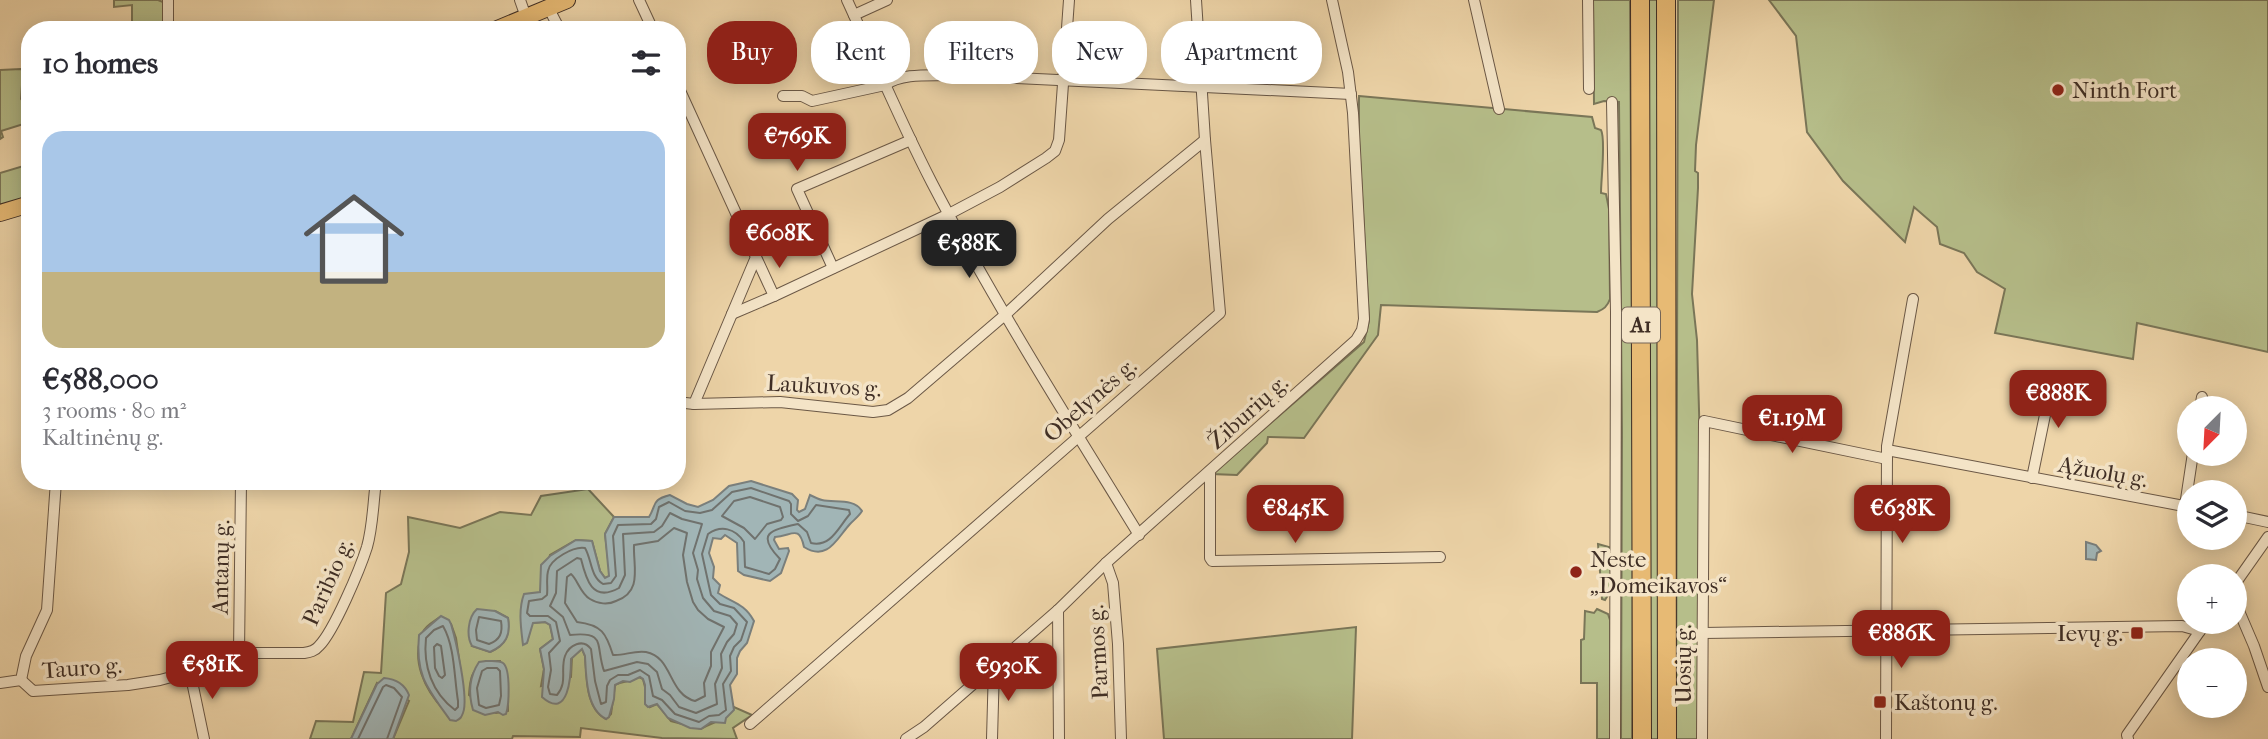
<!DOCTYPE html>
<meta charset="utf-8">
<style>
:root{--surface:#fff;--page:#f2f2f3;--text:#2b2b33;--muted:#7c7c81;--line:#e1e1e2;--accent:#8f2418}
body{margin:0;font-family:"IM FELL French Canon",serif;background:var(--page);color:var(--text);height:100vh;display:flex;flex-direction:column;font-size:26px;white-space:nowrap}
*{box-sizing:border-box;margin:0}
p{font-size:23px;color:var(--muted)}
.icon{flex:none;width:38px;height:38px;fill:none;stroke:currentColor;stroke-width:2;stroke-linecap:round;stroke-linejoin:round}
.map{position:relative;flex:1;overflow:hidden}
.sheet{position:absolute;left:21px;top:21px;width:665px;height:469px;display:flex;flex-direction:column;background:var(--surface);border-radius:28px;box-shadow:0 4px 18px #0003}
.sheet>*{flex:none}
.top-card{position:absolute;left:707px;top:21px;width:665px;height:63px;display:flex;gap:14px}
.needle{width:46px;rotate:204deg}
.fabs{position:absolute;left:2177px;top:396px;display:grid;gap:14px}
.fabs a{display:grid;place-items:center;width:70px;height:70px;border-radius:50%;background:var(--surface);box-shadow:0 4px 18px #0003;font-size:35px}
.price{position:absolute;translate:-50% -60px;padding:0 16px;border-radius:14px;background:var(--accent);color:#fff;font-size:23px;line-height:46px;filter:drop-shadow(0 2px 4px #0008)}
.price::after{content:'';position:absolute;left:50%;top:42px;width:21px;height:16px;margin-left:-10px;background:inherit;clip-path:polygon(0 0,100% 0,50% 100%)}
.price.on{background:#222;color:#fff}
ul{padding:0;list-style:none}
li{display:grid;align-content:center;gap:14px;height:371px;padding:0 21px}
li+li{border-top:2px solid var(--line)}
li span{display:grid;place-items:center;height:217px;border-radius:21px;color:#555}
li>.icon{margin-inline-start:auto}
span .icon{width:126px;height:126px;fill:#fffc;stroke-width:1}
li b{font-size:30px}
h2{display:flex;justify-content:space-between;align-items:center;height:84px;padding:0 21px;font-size:30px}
.pill{padding:0 24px;border-radius:28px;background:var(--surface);box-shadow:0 4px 18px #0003;font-size:24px;line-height:63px}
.pill.on{background:var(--accent);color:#fff}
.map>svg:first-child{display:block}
</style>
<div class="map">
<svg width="2268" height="739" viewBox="0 0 2268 739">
<rect width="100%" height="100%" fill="#eed5a9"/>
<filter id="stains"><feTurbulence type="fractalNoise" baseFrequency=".00286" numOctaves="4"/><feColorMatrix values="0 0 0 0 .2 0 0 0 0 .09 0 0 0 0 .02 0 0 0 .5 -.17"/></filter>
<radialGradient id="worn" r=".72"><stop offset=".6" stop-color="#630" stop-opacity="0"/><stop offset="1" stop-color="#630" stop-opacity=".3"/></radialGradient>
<g fill="#b6be8a" stroke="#7a7658" stroke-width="2" fill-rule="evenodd">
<path d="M114,0H158L163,2V30H132V5L114,7Z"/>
<path d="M1593,0H1630L1633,497L1632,739H1621L1622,433L1619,102L1604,101L1594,104Z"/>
<path d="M1647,0H1661V739H1650Z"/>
<path d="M1678,0H1714L1696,145L1695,171L1698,173V188L1692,294L1697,340L1702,515L1699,739H1676Z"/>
<path d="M1769,0H2268V352L2137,323L2133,359L1995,333L2005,289L1977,272L1964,253L1940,244L1937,227L1914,207L1905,242L1843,181L1807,132L1796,36Z"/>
<path d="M21,69L23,71L21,99L25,104L30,106V122L1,131L3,137L0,139V70Z"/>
<path d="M1359,96L1592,117L1595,128L1601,130C1606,139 1601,179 1601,193L1606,194L1609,209L1610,299C1607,307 1604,309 1597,312L1381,305L1378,335L1304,438L1268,437L1267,443L1237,475L1212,474L1364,342L1369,321L1359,141Z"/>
<path d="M30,164V198L0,208V173Z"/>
<path d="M588,489L614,517L605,534L610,576L605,578L600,571L592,541L576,540L550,555L527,642L532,623L545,622L550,625L553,639L540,649L544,669L541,686L571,677L572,657L582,649L585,656C587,676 585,709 606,719L611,714L615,685C623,680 629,683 639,677L643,679L650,707L657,704L671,721L701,729C713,721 727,721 734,707L752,715L733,728L737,739L662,738L581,728L580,737L513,736L512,739H393L409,701L377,683L351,739H310L316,721L353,722L364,672L381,673L386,593L401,584L409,552L408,517L460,528L500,512L531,515L541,496ZM495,611L508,618C510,635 506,645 490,652L472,646ZM440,617L451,624L456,638L462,680L444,710C425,690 410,660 423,632C426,625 435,621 440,617ZM486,661H500L508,697V711L496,713L469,695C470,679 471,670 486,661Z"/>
<path d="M1598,544L1609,547L1612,553L1611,590L1605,600L1602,599Z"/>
<path d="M1597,609L1608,614L1610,620V739H1597V683H1581V640L1584,639L1585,611L1594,613Z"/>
<path d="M1356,627L1352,739H1164L1157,649Z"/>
</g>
<g fill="#a1b5b6" stroke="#7a7f7c" stroke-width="2">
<path d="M751,481L792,494L798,500L797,510L799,512L805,509L810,495C814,497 818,499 822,500C835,503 854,498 862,511C859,516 855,519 850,524C837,538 828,562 804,547C799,524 792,536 775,537L774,540L779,549L788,548L789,551L781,573L770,581L744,575L738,571L737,543L725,535L721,539L713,538L709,553L714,567L713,578L720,585L718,593C733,603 744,603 754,621L747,643L740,651L737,658V674L730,685L734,710L726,718L725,723L711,722L701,729L690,728L668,718L657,704L648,707L645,704V685L643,679L640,677L630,682L623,681L615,685L614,699L609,717L606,719C586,709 586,676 585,656L582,649L571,659C571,675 569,721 542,697L544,669L540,649L553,639L550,625L545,622L533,623L527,643L523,645C521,628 518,610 524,594L540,592L541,565L550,556L576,540L592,541L600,571L605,578L609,576L605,534L614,517H649C657,504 651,500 670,495L687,504L698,507L713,500L729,486Z"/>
<path d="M2086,542L2096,545L2101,551L2097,553L2096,560L2086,559Z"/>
<path d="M477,609L495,611L508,618C511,635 506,645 490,652L472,646C466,636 468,617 477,609Z"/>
<path d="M441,616L449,620L451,624C456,641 469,698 463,713C461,718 461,718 456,721L450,720C428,689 415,676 419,635Z"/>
<path d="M486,661C491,661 499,660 503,663C511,669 509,706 506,714L503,715L498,712L485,715L473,710C468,693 469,677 479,662Z"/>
<path d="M384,678C396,679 405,685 409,695L393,739H351L377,684Z"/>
</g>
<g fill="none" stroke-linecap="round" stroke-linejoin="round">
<g stroke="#70726e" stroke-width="2">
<path d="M751,488L789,501L791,504V514L798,521L808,516L816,505L849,510L850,514C839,526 831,548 811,543L807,532L798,524C771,530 755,533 780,559L775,569L769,574L745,567L744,542C735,528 721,525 708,534L702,554L711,595L720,604L734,608L747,622L741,640L734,647L730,656L731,671L723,684L726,710L719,715L709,716L699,722L675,714L662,700L653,696L649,676L640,670L628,675H618L610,680L607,686L606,702L601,704L595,681L591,649C583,638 569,645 565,656C560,670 568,682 557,695L550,694L548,687L551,670L549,653L560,641L556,622L548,616H530L527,613L529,601L542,599L547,595C548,587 546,579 548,571C550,559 574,546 585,548C592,560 590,576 603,584L611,583L616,576L613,536L618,525L651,524L656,519L659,507L669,502L685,511L700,513L712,510L732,492Z"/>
<path d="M750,497L780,507L783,517L781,520L767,524L755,539L744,528L722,516L734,501Z"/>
<path d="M670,513L682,519L702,524L693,553L698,570L697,579L703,598L714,611L730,616L737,624L734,634L727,642L721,654L722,668L715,684L717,704L696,713L679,707L670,695L662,689L657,672L648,664L637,662L604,671C595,645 607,631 570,635L563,617L550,606L556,593L557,571L577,558L581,559C586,579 592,603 619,588L625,575L623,534L654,532L662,526Z"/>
<path d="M674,528L687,533L683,555L687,582L693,602L698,610L708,619L724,627L711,652V666L704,683L705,696L695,701C668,694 673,657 646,652C634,650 624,656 613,655C606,633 602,625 577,622L565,603L567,577L571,574C578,580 580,593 590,599C598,604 608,605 616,601C643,592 633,566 634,545L658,541Z"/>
<path d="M479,617L501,621C503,633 500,640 489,644L477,640L476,630Z"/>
<path d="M443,626C455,647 454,677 458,701V707L455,710C432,693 423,666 426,638L434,630Z"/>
<path d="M437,644L441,646L445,675L442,678L439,676L435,668L434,647Z"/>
<path d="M487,668H497L500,671L501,696L499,705L486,708L479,705L477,688L482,671Z"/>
<path d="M358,739L383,687L386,685L394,688L402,697L387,739"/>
</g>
<defs>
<g id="street">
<path d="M168,0V30"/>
<path d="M520,0L526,17"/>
<path d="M639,0L653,30"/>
<path d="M847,0C875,61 901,123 932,183C995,304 1068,419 1139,535"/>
<path d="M1474,0L1499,109"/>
<path d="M1588,0L1589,89"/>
<path d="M548,7L560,30"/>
<path d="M854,15L887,0"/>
<path d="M677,84L756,257L694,404"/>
<path d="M783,96H802L812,101L885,85C902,72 934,76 955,75L1351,94"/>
<path d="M1612,102L1616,312L1615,739"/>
<path d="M756,257L774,296"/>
<path d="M833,268L797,189L911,140"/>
<path d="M732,314L774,296L949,214L1000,187L1046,158L1055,151L1059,140L1069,0"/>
<path d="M677,402L694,404L780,402L873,412L888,410L908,398L1006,314L1108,219L1205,140"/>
<path d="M2200,408L2202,397"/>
<path d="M1887,450L2189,507"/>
<path d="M1210,471V558L1212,561L1440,557"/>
<path d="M2032,478L2053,376"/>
<path d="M2185,506L2193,453"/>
<path d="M2235,515L2268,522"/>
<path d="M1106,563L1113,583L1118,644L1121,739"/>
<path d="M2235,584L2268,537"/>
<path d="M2235,607L2239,611L2254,646L2268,687"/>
<path d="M1058,610L1059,739"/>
<path d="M1703,633L2182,626L2200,631"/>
<path d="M239,653L241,481"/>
<path d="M190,672L204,739"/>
<path d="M21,680L33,691L128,685L160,680L190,672L239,653H304C310,652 315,651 319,646C334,631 360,569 367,547C373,526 373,503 376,481"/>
<path d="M0,683L21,680L26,656L47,610L56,481"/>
<path d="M750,724L1220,313L1205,140L1196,0"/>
<path d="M906,739L924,727L1058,610L1106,563L1356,340L1362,330L1364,319L1353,113L1348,72L1332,0"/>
<path d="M992,739L994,666"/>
<path d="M1702,739L1704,421L1887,459"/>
<path d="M1886,739L1887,446L1913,299"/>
<path d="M2128,739L2127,735L2207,621"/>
</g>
<g id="primary">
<path d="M495,30L567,0"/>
<path d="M0,213L30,204"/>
</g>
<g id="highway">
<path d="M1640,0L1642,739"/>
<path d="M1666,0L1667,739"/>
</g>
</defs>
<use href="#street" stroke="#6b5846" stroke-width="12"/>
<use href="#primary" stroke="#3f2e25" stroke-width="18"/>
<use href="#highway" stroke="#3f2e25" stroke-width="20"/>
<use href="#street" stroke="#f4e4c7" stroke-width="10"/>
<use href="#primary" stroke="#e7ba74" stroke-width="16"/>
<use href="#highway" stroke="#e7ba74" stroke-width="18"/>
</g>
<g fill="#8f2418" stroke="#f4e4c7" stroke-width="2.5">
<circle cx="2058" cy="90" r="7"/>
<circle cx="1576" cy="572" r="7"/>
<rect x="2130" y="626" width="14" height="14" rx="3.5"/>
<rect x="1873" y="695" width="14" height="14" rx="3.5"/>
</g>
<g text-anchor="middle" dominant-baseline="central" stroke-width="7" stroke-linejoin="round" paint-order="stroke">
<rect fill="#f4e4c7" stroke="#756556" stroke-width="2" x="1622" y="307.5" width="38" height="35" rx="5"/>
<g font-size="21" font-weight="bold" fill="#3f2e25">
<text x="1641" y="325">A1</text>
</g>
<g font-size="23" fill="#3f2e25" stroke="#f4e4c7" text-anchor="start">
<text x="2072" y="90">Ninth Fort</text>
<text x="1590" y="559">Neste<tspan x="1590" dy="26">„Domeikavos“</tspan></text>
<text x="2123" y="633" text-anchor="end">Ievų g.</text>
<text x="1894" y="702">Kaštonų g.</text>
</g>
<g font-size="23" fill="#3f2e25" stroke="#f4e4c7">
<text transform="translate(824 386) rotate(3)">Laukuvos g.</text>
<text transform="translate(1090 400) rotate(-41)">Obelynės g.</text>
<text transform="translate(1248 412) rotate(-42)">Žiburių g.</text>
<text transform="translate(2103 472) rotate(10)">Ąžuolų g.</text>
<text transform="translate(221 567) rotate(-89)">Antanų g.</text>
<text transform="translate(328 582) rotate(-66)">Paribio g.</text>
<text transform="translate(1098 652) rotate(-93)">Parmos g.</text>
<text transform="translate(1683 664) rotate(-90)">Uosių g.</text>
<text transform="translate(82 668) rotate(-4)">Tauro g.</text>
</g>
</g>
<rect width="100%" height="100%" filter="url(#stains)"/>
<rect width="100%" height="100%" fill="url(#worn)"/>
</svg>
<div class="fabs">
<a><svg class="needle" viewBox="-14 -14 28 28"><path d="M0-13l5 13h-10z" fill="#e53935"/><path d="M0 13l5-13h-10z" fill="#7c7c81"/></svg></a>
<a><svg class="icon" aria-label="layers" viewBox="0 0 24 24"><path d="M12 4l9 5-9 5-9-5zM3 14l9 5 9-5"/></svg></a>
<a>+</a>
<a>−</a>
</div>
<b class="price" style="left:797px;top:173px">€769K</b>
<b class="price" style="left:779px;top:270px">€608K</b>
<b class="price on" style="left:969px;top:280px">€588K</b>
<b class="price" style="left:2058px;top:430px">€888K</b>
<b class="price" style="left:1792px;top:455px">€1.19M</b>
<b class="price" style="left:1295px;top:545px">€845K</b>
<b class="price" style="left:1902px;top:545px">€638K</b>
<b class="price" style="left:1901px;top:670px">€886K</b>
<b class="price" style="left:212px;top:701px">€581K</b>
<b class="price" style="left:1008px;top:703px">€930K</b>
<div class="top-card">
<a class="pill on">Buy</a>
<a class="pill">Rent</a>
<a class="pill">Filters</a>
<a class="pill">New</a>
<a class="pill">Apartment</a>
</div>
<section class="sheet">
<h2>10 homes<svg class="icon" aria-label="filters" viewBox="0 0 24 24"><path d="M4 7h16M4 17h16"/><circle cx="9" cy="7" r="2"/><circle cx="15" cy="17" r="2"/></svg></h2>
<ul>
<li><span style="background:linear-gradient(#a9c7e8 65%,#c2b280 0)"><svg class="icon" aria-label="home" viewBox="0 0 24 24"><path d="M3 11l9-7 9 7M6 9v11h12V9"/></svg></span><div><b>€588,000</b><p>3 rooms · 80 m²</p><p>Kaltinėnų g.</p></div></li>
</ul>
</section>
</div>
